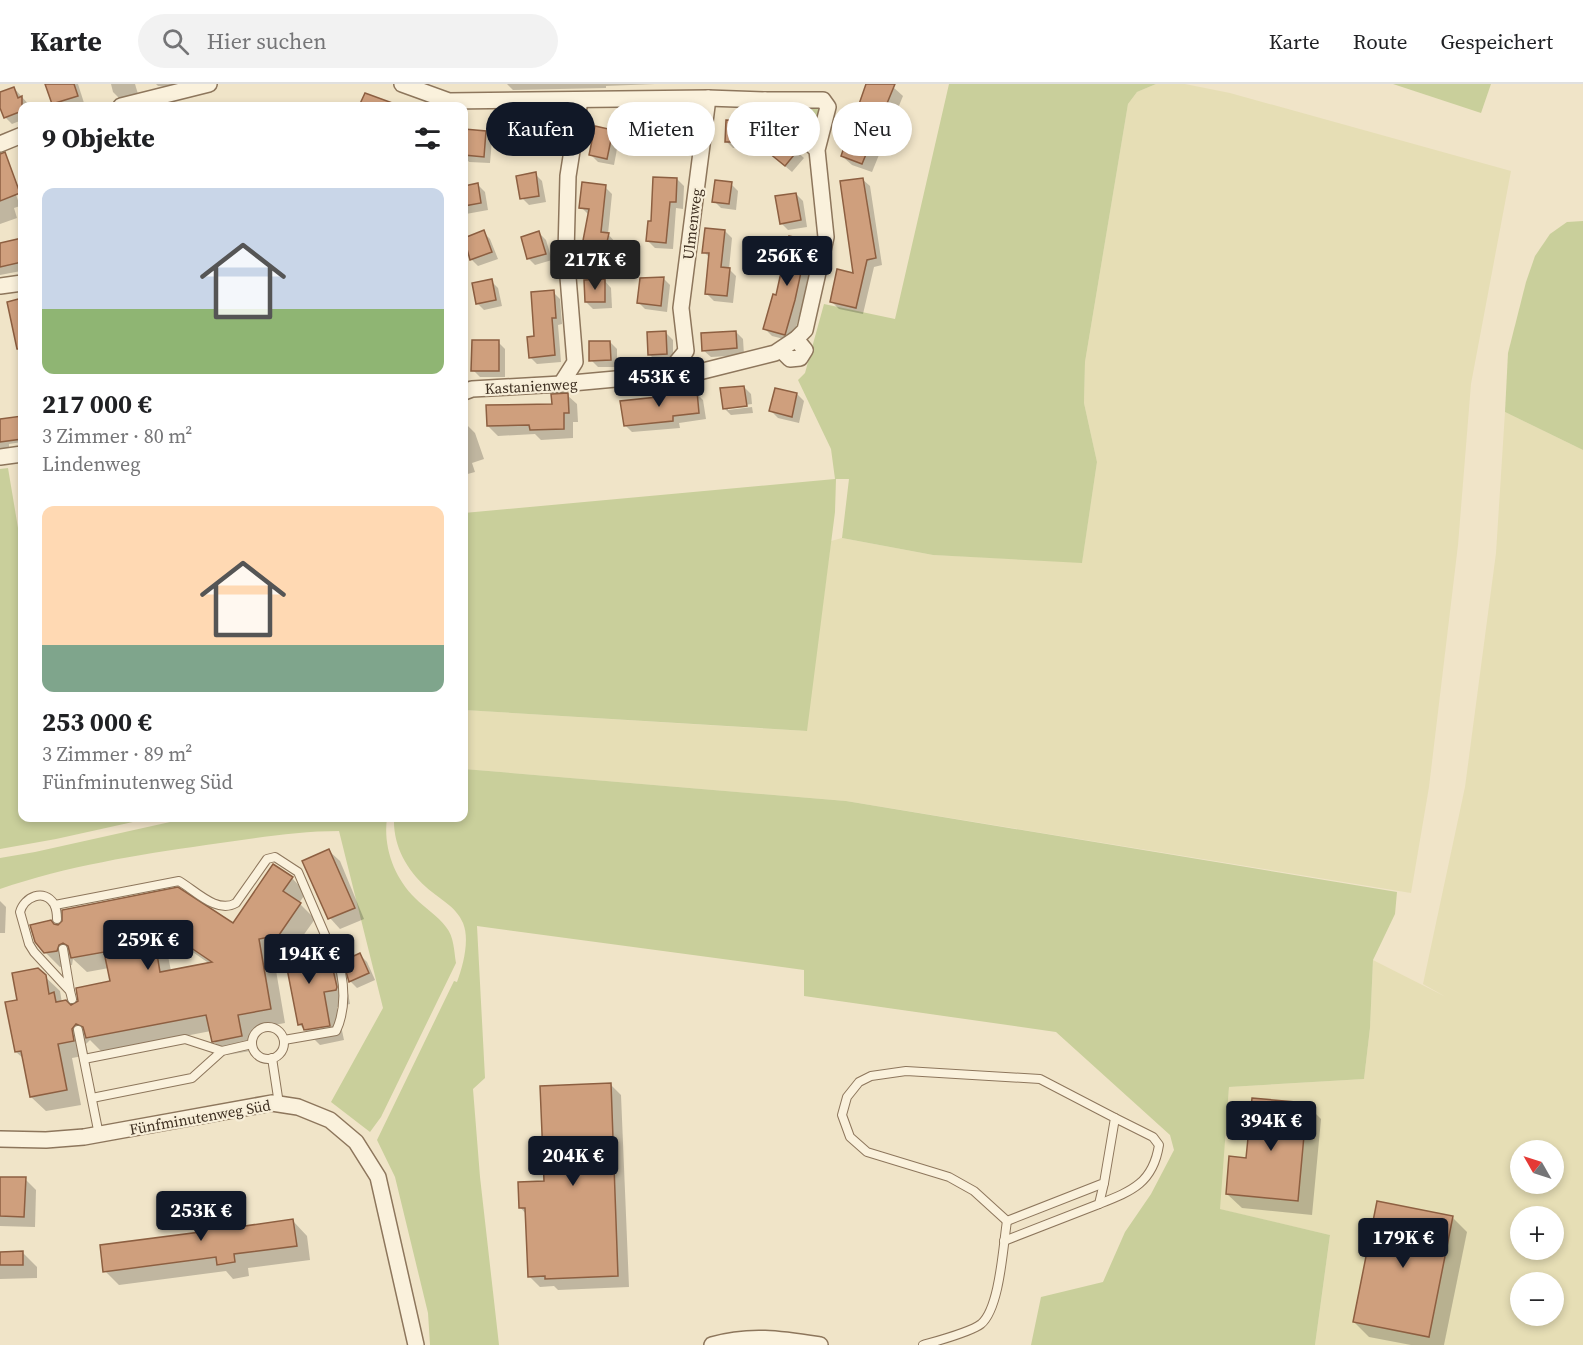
<!DOCTYPE html>
<html lang="de">
<meta charset="utf-8">
<style>
:root{--surface:#fff;--page:#f2f2f2;--text:#202124;--muted:#757577;--line:#e0e0e0;--accent:#111827}
body{margin:0;font-family:"Source Serif 4",serif;background:var(--page);color:var(--text);height:100vh;display:flex;flex-direction:column;font-size:22px;white-space:nowrap}
*{box-sizing:border-box;margin:0}
p{font-size:20px;color:var(--muted)}
.icon{flex:none;width:33px;height:33px;fill:none;stroke:currentColor;stroke-width:2;stroke-linecap:round;stroke-linejoin:round}
.map{position:relative;flex:1;overflow:hidden}
.details{position:absolute;left:18px;top:18px;width:450px;height:720px;display:flex;flex-direction:column;background:var(--surface);border-radius:12px;box-shadow:0 3px 9px #0003}
.details>*{flex:none}
.top-card{position:absolute;left:486px;top:18px;width:570px;height:54px;display:flex;gap:12px}
.needle{width:39px;rotate:309deg}
.controls{position:absolute;left:1510px;top:1056px;display:grid;gap:12px}
.controls a{display:grid;place-items:center;width:54px;height:54px;border-radius:50%;background:var(--surface);box-shadow:0 3px 9px #0003;font-size:30px}
.price{position:absolute;translate:-50% -51px;padding:0 14px;border-radius:6px;background:var(--accent);color:#fff;font-size:20px;line-height:39px;filter:drop-shadow(0 2px 3px #0008)}
.price::after{content:'';position:absolute;left:50%;top:36px;width:18px;height:14px;margin-left:-9px;background:inherit;clip-path:polygon(0 0,100% 0,50% 100%)}
.price.active{background:#222;color:#fff}
ul{padding:0;list-style:none}
li{display:grid;align-content:center;gap:12px;height:318px;padding:0 24px}
li span{display:grid;place-items:center;height:186px;border-radius:12px;color:#555}
li>.icon{margin-inline-start:auto}
span .icon{width:108px;height:108px;fill:#fffc;stroke-width:1}
li b{font-size:26px}
h2{display:flex;justify-content:space-between;align-items:center;height:72px;padding:0 24px;font-size:26px}
.pill{padding:0 21px;border-radius:27px;background:var(--surface);box-shadow:0 3px 9px #0003;font-size:21px;line-height:54px}
.pill.active{background:var(--accent);color:#fff}
header{display:flex;align-items:center;gap:36px;box-sizing:border-box;height:84px;padding:0 30px;background:var(--surface);border-bottom:2px solid var(--line)}
header strong{font-size:28px}
nav{display:flex;gap:33px;margin-inline-start:auto;font-size:21px}
.search{width:420px;height:54px;background:var(--page);display:flex;align-items:center;gap:15px;box-sizing:border-box;padding:0 21px;border-radius:33px;color:var(--muted);font-size:22px}
.map>svg:first-child{display:block}
</style>
<header>
<strong>Karte</strong>
<div class="search"><svg class="icon" aria-label="search" viewBox="0 0 24 24"><circle cx="10" cy="10" r="6"/><path d="M15 15l6 6"/></svg>Hier suchen</div>
<nav><a>Karte</a><a>Route</a><a>Gespeichert</a></nav>
</header>
<div class="map">
<svg width="1583" height="1261" viewBox="0 0 1583 1261">
<rect width="100%" height="100%" fill="#f0e4c8"/>
<g fill="#e6deb5" fill-rule="evenodd">
<path d="M1156,0H1185L1230,9L1511,87L1471,300L1458,461L1429,703L1411,809L846,717L464,685V626L806,647L831,457L842,454L933,471L1082,478L1097,378L1084,319L1085,278L1128,20L1137,8Z"/>
<path d="M1505,328L1583,366V1261H1315L1330,1151L1219,1125L1229,1003L1364,995L1370,944L1373,876L1446,913L1423,900L1465,703L1496,469ZM1521,1066H1554V1100H1521ZM1521,1132H1554V1166H1521ZM1521,1198H1554V1232H1521Z"/>
</g>
<g fill="#c9cf9b">
<path d="M949,0H1156L1137,8L1128,20L1085,278L1084,319L1097,378L1082,479L933,471L842,454L849,395H836L835,428L807,647L464,626V429L835,395L831,365L798,296L805,289L824,220L895,235Z"/>
<path d="M1393,0H1491L1481,29Z"/>
<path d="M782,23L821,25L813,53Z"/>
<path d="M1583,137V366L1505,328L1508,269L1526,198L1535,172L1550,150L1567,138Z"/>
<path d="M8,384L22,468V734H151L56,755L0,765V385Z"/>
<path d="M464,685L846,717L1397,808L1395,830L1373,876L1370,944L1364,995L1229,1003L1220,1125L1330,1151L1315,1261H1031L1041,1213L1103,1198L1125,1148L1151,1110L1174,1066L1170,1051L1056,948L804,912V886L477,842L485,994L473,1005L480,1093L499,1261H430L428,1229L395,1093L377,1056L454,897L457,898C463,882 470,856 463,839C456,822 439,815 426,803C406,785 393,761 394,734H464Z"/>
<path d="M188,734H387C383,763 394,793 415,814C425,824 438,832 446,843C454,852 454,867 456,879L381,1033L370,1048L331,1018L383,924L339,747C294,747 251,755 206,761C137,771 67,782 0,805V774L35,768Z"/>
</g>
<g fill="#0003" fill-rule="evenodd">
<path d="M47,0H78L84,19L72,22H57L53,19Z"/>
<path d="M111,0H135L138,10L120,15L113,8Z"/>
<path d="M156,0H182L181,4L158,2Z"/>
<path d="M507,0H655L606,2V4L513,6Z"/>
<path d="M867,0H886L893,3L903,12L872,88L852,81L842,72Z"/>
<path d="M14,4L30,22H22V36L12,40L5,33L0,20V9Z"/>
<path d="M677,32L684,39V47L687,51L684,54V60L658,61L651,54Z"/>
<path d="M555,38L562,45L560,68L544,66L537,59Z"/>
<path d="M747,38L755,45L754,65L733,64L726,57Z"/>
<path d="M464,47L485,49L492,56L490,79L469,78L464,72Z"/>
<path d="M612,47L619,54L614,81L598,78L591,71Z"/>
<path d="M783,55L804,74L792,88L778,76Z"/>
<path d="M535,90L542,97L546,118L529,121L522,114Z"/>
<path d="M677,95L684,102L683,125L676,124L673,165L655,164L648,157L653,138Z"/>
<path d="M862,95L870,102L882,181L874,183L863,230L839,225L832,218L855,191Z"/>
<path d="M731,100L738,107L736,126L721,124L714,117Z"/>
<path d="M0,101L15,108L20,122L14,124L17,134L0,140Z"/>
<path d="M478,101L485,108L488,126L466,130L464,127V103Z"/>
<path d="M605,103L612,110L608,150L615,158L611,178L589,173L582,166L588,130L581,123Z"/>
<path d="M796,110L803,117L807,143L788,146L781,139Z"/>
<path d="M725,147L732,154L729,185L736,192L733,219L714,217L707,210L710,174L704,168Z"/>
<path d="M483,148L490,155L498,175L478,182L471,175L464,155Z"/>
<path d="M539,149L546,156L552,176L535,181L528,174Z"/>
<path d="M807,158L814,165L802,223L792,257L772,252L765,245Z"/>
<path d="M0,160L17,165L21,187L0,191Z"/>
<path d="M664,195L670,201L667,228L645,225L638,218Z"/>
<path d="M604,196L611,204L612,224L593,225L586,218Z"/>
<path d="M491,197L498,204L502,222L484,226L477,219Z"/>
<path d="M553,208L560,215L562,240L558,241L561,278L537,280L530,273L535,253Z"/>
<path d="M22,216V267L18,263L9,219Z"/>
<path d="M736,248L743,255L744,271L711,273L703,266Z"/>
<path d="M666,249L673,256V276L656,277L649,270Z"/>
<path d="M498,258L505,265V293H480L473,286Z"/>
<path d="M610,258L617,265V283H598L591,276Z"/>
<path d="M744,303L751,310L752,320L728,323V326L752,323L753,329L731,331L724,324Z"/>
<path d="M696,309L703,316L706,335L679,339L680,344L632,348L625,341Z"/>
<path d="M797,310L804,317L799,339L778,334L771,327Z"/>
<path d="M567,311L577,320L578,338H573V354L541,356L535,350L498,352L488,342L553,321Z"/>
<path d="M20,325H22V358L9,360V364L0,365V336L22,334Z"/>
<path d="M464,338L475,349L484,375L472,379L475,388L464,391Z"/>
<path d="M329,767L340,777L364,835L340,845L330,834L304,777Z"/>
<path d="M292,794L306,809L299,819L315,835L295,863L314,860L328,874L330,884L346,898L350,920L337,923L344,956L320,961L299,940L285,867L273,869L285,939L252,945L256,966L227,971L212,956L211,947L102,968L90,956L86,960L88,971L72,974L81,1021L46,1027L31,1013L24,975L16,968L19,917L38,886L60,907L62,919L71,923L111,899L109,884L87,888L73,875L72,881L60,883L45,868L55,842L58,843L64,838L234,841ZM171,853L210,880L171,887L168,872L174,871Z"/>
<path d="M0,817L6,823L5,849H0Z"/>
<path d="M360,871L367,878L375,896L357,904L350,897Z"/>
<path d="M610,1000L621,1011L629,1203L558,1206L554,1202L540,1203L529,1192L526,1130L520,1123L545,1098Z"/>
<path d="M1306,1020L1321,1035L1312,1131L1242,1124L1227,1110L1248,1076Z"/>
<path d="M0,1094L25,1095L36,1106L35,1143L0,1142Z"/>
<path d="M226,1117L241,1132L242,1144L293,1137L307,1152L310,1176L248,1184L249,1192L233,1195L226,1187L119,1201L105,1187L202,1149Z"/>
<path d="M1452,1133L1467,1148L1444,1261H1411L1369,1253L1354,1238Z"/>
<path d="M0,1169H23L37,1183V1194L0,1195Z"/>
</g>
<g fill="#cf9f7d" stroke="#8d5f41" stroke-width="1.5" fill-rule="evenodd">
<path d="M45,0H74L78,12L52,20Z"/>
<path d="M866,0H895L862,80L841,72Z"/>
<path d="M14,3L18,14L22,12V27L4,34L0,24V8Z"/>
<path d="M365,9L398,21V22H359Z"/>
<path d="M677,30V39L681,43L677,47L678,54H649V31Z"/>
<path d="M538,36L556,37L554,61L536,60Z"/>
<path d="M726,36L748,37L747,58H725Z"/>
<path d="M595,42L613,46L607,75L589,71Z"/>
<path d="M464,45L486,47L484,73L464,71Z"/>
<path d="M783,53L798,66L785,82L769,69Z"/>
<path d="M5,68L20,109L0,117V70Z"/>
<path d="M536,88L539,112L520,115L516,92Z"/>
<path d="M653,93L677,94L676,118H670L666,159L646,157L648,137H651Z"/>
<path d="M863,94L876,174L867,176L856,224L830,218L837,185L853,189L840,97Z"/>
<path d="M715,96L732,98L729,120L712,118Z"/>
<path d="M582,98L606,101L601,148L609,149L604,172L581,167L589,125L579,124Z"/>
<path d="M478,99L481,119L464,122V102Z"/>
<path d="M796,109L801,136L780,140L775,112Z"/>
<path d="M705,144L725,146L721,183L730,184L727,212L705,210L709,169H702Z"/>
<path d="M484,146L492,168L470,176L464,154Z"/>
<path d="M539,147L546,170L527,175L521,153Z"/>
<path d="M789,152L808,156L795,216L785,251L763,245L773,210L776,211Z"/>
<path d="M22,154V178L0,183V159Z"/>
<path d="M664,193L661,222L637,219L640,194Z"/>
<path d="M492,195L496,216L476,220L472,199Z"/>
<path d="M605,195V218H585L584,196Z"/>
<path d="M554,206L556,234H552L555,271L529,274L527,253L534,252L531,208Z"/>
<path d="M22,214V265H17L7,218Z"/>
<path d="M666,247L667,270L648,271L647,248Z"/>
<path d="M736,247L737,264L702,267L701,249Z"/>
<path d="M472,256H499V287H471Z"/>
<path d="M589,257H610L611,276L589,277Z"/>
<path d="M744,302L747,322L723,325L720,304Z"/>
<path d="M775,304L797,309L792,333L769,327Z"/>
<path d="M697,307L699,329L673,332V337L624,342L620,317L657,313V310Z"/>
<path d="M568,309L569,329H564V345L530,346L529,341L487,342L486,321L552,320L551,310Z"/>
<path d="M22,332V355L0,358V335Z"/>
<path d="M329,765L355,824L328,835L302,777Z"/>
<path d="M273,780L293,793L283,807L301,819L279,851L259,855L271,925L238,931L242,952L212,958L206,931L86,954L83,943L76,940L72,945L74,957L58,960L67,1006L30,1013L21,967L15,968L5,918L17,916L12,889L38,884L46,891L49,910L54,908L56,918L66,916L71,921L78,917L76,904L110,897L104,868L71,874L68,862L63,859L59,861L57,867L44,869L35,858L30,841L51,836L54,840L58,841L62,837V826L178,803L233,839ZM157,841L212,878L160,888L155,858L161,857Z"/>
<path d="M314,858L320,887L332,881L337,903L336,906L324,908L330,942L304,946L302,940L298,941L283,864Z"/>
<path d="M360,869L369,889L349,898L343,877Z"/>
<path d="M611,999L618,1192L545,1195V1192L528,1193L525,1124H519L518,1098L544,1097L540,1002Z"/>
<path d="M1252,1014L1307,1019L1298,1117L1226,1110L1229,1072L1246,1074Z"/>
<path d="M0,1093H26L24,1133L0,1132Z"/>
<path d="M227,1116L231,1144L293,1135L297,1162L234,1170L235,1178L217,1181L216,1173L103,1188L100,1161L200,1148L196,1120Z"/>
<path d="M1377,1117L1453,1132L1429,1253L1353,1238Z"/>
<path d="M23,1167V1181H0V1168Z"/>
</g>
<g fill="none" stroke-linecap="round" stroke-linejoin="round">
<defs>
<g id="service">
<path d="M55,821L179,797C196,807 217,830 236,819L267,775L275,773L298,788L341,888C345,909 345,928 336,947L284,956"/>
<path d="M57,835C57,830 56,824 54,820C44,804 24,813 20,828L29,860L34,868L70,907L72,915"/>
<path d="M63,865L70,907"/>
<circle cx="268" cy="959" r="16"/>
<path d="M78,946L99,1051"/>
<path d="M272,974L279,1020"/>
<path d="M84,975L185,955L222,967"/>
<path d="M906,987L1040,995L1115,1034L1104,1099L1007,1137L974,1107L949,1093L867,1068L850,1053L842,1031L847,1013L859,998L871,992Z"/>
<path d="M92,1014L192,994L222,967L252,960"/>
<path d="M1099,1120C1132,1107 1153,1099 1159,1061L1153,1053L1115,1034"/>
<path d="M1004,1157L1099,1120L1104,1099"/>
<path d="M923,1261C937,1257 971,1248 981,1240C1000,1224 1003,1162 1007,1137"/>
</g>
<g id="minor">
<path d="M402,0L449,17L708,14L765,16"/>
<path d="M121,22L209,0"/>
<path d="M0,60L22,51"/>
<path d="M0,202L22,199"/>
<path d="M781,266L790,275L800,274L805,266L796,255"/>
<path d="M670,291L676,279L686,267L681,224L708,14"/>
<path d="M561,300L575,278L566,169L568,92L580,16"/>
<path d="M464,308L472,305L561,300L703,287L775,269L796,255L805,246L826,153L817,66L828,23L823,16H765L817,66"/>
<path d="M0,373L22,370"/>
<path d="M0,1055L46,1056L84,1053L272,1019L298,1023L330,1036L356,1058L378,1093L416,1261"/>
<path d="M712,1261C750,1250 781,1255 820,1261"/>
</g>
</defs>
<use href="#service" stroke="#8d765c" stroke-width="10"/>
<use href="#minor" stroke="#8d765c" stroke-width="18"/>
<use href="#service" stroke="#faf1dc" stroke-width="8"/>
<use href="#minor" stroke="#faf1dc" stroke-width="15"/>
</g>
<g text-anchor="middle" dominant-baseline="central" stroke-width="4.5" stroke-linejoin="round" paint-order="stroke">
<g font-size="15" fill="#3d2e20" stroke="#f7eed8">
<text transform="translate(692 140) rotate(-83)">Ulmenweg</text>
<text transform="translate(531 302) rotate(-3)">Kastanienweg</text>
<text transform="translate(200 1033) rotate(-10)">Fünfminutenweg Süd</text>
</g>
</g>
</svg>
<div class="controls">
<a><svg class="needle" viewBox="-14 -14 28 28"><path d="M0-13l5 13h-10z" fill="#e53935"/><path d="M0 13l5-13h-10z" fill="#757577"/></svg></a>
<a>+</a>
<a>−</a>
</div>
<b class="price" style="left:787px;top:203px">256K €</b>
<b class="price active" style="left:595px;top:207px">217K €</b>
<b class="price" style="left:659px;top:324px">453K €</b>
<b class="price" style="left:148px;top:887px">259K €</b>
<b class="price" style="left:309px;top:901px">194K €</b>
<b class="price" style="left:1271px;top:1068px">394K €</b>
<b class="price" style="left:573px;top:1103px">204K €</b>
<b class="price" style="left:201px;top:1158px">253K €</b>
<b class="price" style="left:1403px;top:1185px">179K €</b>
<div class="top-card">
<a class="pill active">Kaufen</a>
<a class="pill">Mieten</a>
<a class="pill">Filter</a>
<a class="pill">Neu</a>
</div>
<section class="details">
<h2>9 Objekte<svg class="icon" aria-label="filters" viewBox="0 0 24 24"><path d="M4 7h16M4 17h16"/><circle cx="9" cy="7" r="2"/><circle cx="15" cy="17" r="2"/></svg></h2>
<ul>
<li><span style="background:linear-gradient(#c9d6e8 65%,#8fb573 0)"><svg class="icon" aria-label="home" viewBox="0 0 24 24"><path d="M3 11l9-7 9 7M6 9v11h12V9"/></svg></span><div><b>217 000 €</b><p>3 Zimmer · 80 m²</p><p>Lindenweg</p></div></li>
<li><span style="background:linear-gradient(#ffd9b3 75%,#7fa58c 0)"><svg class="icon" aria-label="home" viewBox="0 0 24 24"><path d="M3 11l9-7 9 7M6 9v11h12V9"/></svg></span><div><b>253 000 €</b><p>3 Zimmer · 89 m²</p><p>Fünfminutenweg Süd</p></div></li>
</ul>
</section>
</div>
